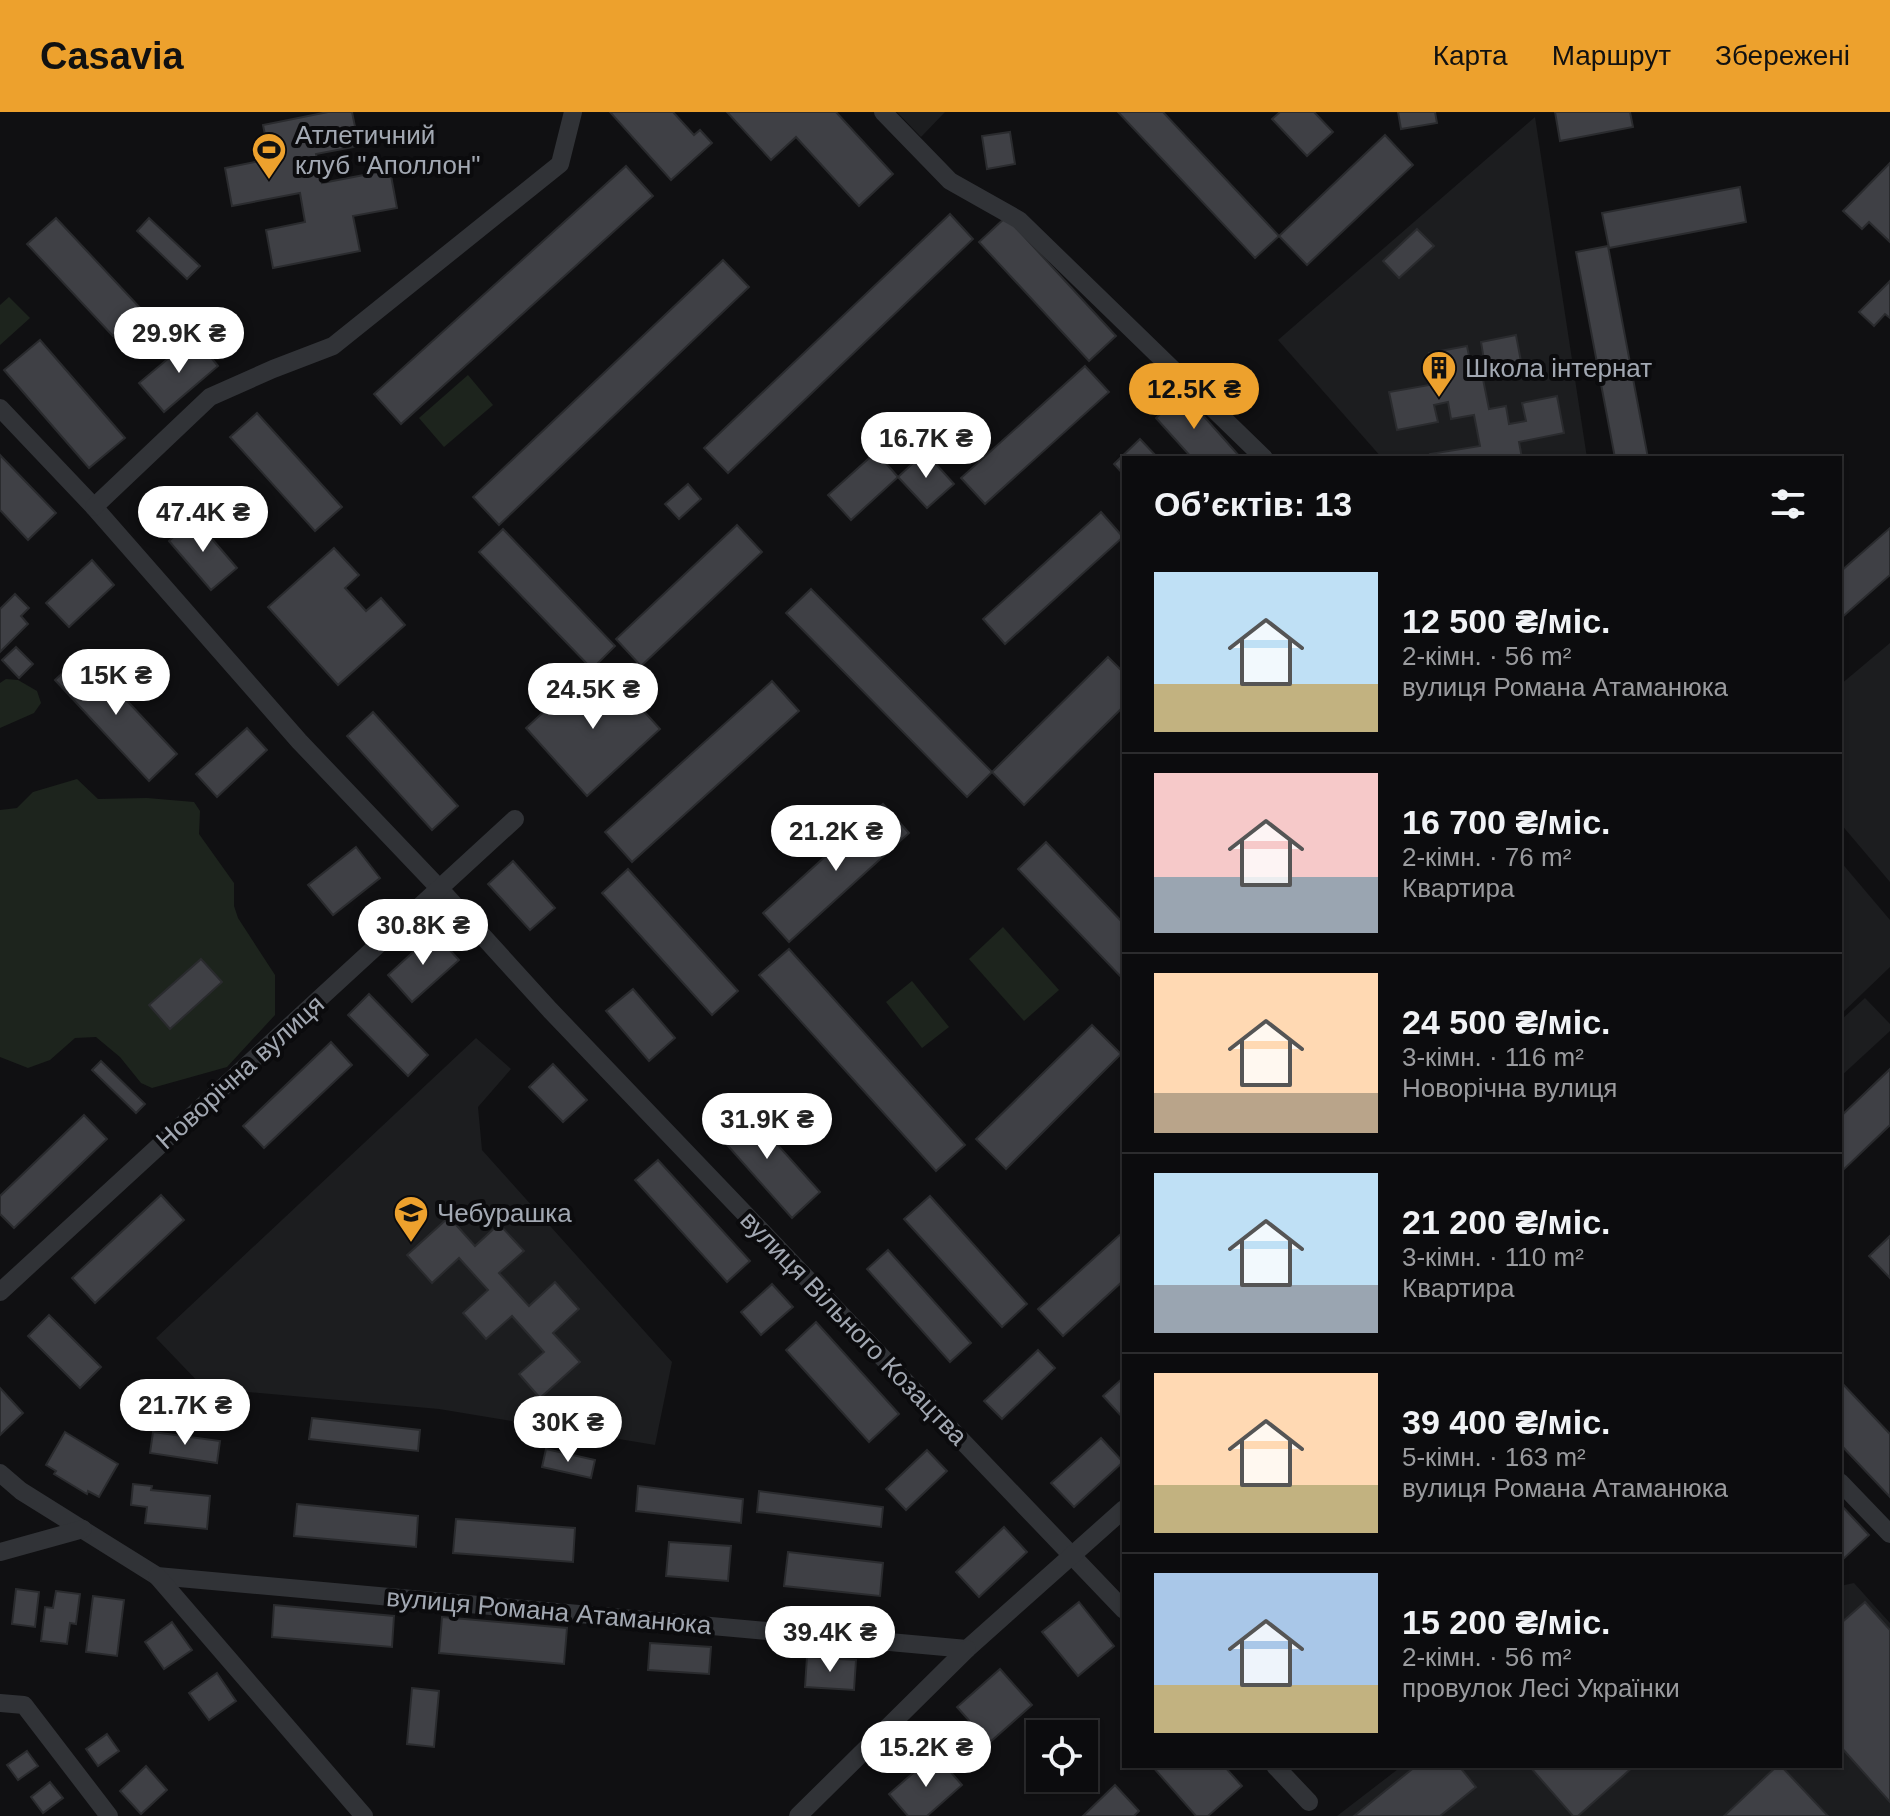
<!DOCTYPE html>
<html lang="uk">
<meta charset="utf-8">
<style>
:root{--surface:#0c0c0e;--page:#151517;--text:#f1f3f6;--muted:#9a9b9e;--line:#2c2c2e;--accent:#eda12d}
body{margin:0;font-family:Helvetica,sans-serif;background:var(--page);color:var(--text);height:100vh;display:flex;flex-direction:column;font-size:30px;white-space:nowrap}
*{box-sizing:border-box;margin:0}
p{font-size:26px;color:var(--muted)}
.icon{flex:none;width:44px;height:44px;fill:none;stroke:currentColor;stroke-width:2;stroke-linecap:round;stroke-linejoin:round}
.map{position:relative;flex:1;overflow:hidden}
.panel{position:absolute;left:1122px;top:344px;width:720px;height:1312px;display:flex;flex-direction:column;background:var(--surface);border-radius:0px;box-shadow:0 2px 6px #0004,0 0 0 2px var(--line)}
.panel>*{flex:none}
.buttons{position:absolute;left:1026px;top:1608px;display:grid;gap:16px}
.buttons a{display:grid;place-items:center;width:72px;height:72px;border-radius:0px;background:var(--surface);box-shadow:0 2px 6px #0004,0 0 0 2px var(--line);font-size:40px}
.price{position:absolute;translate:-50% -68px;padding:0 18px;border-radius:28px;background:#fff;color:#222;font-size:26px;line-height:52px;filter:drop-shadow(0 2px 4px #0008)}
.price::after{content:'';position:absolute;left:50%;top:48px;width:24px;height:18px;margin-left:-12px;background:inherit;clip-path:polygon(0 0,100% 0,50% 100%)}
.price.active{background:var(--accent);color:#111}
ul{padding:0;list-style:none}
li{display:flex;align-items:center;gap:24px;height:200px;padding:0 32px}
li+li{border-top:2px solid var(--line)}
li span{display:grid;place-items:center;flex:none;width:224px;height:160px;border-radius:0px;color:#555}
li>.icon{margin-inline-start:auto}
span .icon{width:96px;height:96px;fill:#fffc;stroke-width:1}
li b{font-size:34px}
h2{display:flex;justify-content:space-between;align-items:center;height:96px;padding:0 32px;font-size:34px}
header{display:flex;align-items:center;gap:48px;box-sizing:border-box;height:112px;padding:0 40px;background:var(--accent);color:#111}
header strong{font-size:38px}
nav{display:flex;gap:44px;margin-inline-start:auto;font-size:28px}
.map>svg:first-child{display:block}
</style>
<header>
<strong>Casavia</strong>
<nav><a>Карта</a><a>Маршрут</a><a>Збережені</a></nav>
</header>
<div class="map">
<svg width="1890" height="1704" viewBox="0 0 1890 1704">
<rect width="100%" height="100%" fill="#101012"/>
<g fill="#1c1d1f">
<path d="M897,0H945L921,25Z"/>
<path d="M1535,5L1587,346H1382L1278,228Z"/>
<path d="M1890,531V770L1840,711V573Z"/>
<path d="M1840,749L1890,808V855L1840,903Z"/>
<path d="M1865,886L1890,912V919L1840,965V909Z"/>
<path d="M476,926L511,957L478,995L482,1038L672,1250L655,1333L439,1297L204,1276L156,1226Z"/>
<path d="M1854,1471L1890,1511V1704H1337L1402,1654H1840V1474Z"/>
</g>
<g fill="#1d241d">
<path d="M9,185L30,206L0,233V193Z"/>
<path d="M468,263L493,293L444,335L419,306Z"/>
<path d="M6,567L18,568L37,579L41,591L34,601L0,616V571Z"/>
<path d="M77,667L98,687L147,686L194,690L200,699L199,722L234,771V794L238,806L275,863V903L227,955L152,976L141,971L120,945L96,925L75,926L50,948L28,956L0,945V698L17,696L33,680Z"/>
<path d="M1003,815L1059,878L1024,909L969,847Z"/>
<path d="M912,869L949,915L922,936L886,890Z"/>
</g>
<g fill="#3f4045" stroke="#2a2b2e" stroke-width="2">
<path d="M328,0H352L359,34L316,42L322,71L390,58L397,96L353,104L360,139L273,156L266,118L305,110L300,81L232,94L225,56L270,47L263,13Z"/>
<path d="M610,0H673L694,23L700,18L712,31L671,68Z"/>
<path d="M727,0H836L893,62L859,94L796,25L771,48Z"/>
<path d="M1118,0H1163L1279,124L1255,146Z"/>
<path d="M1280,0H1314L1333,20L1307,44L1272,7Z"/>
<path d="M1398,0H1435L1437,11L1401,17Z"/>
<path d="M1555,0H1630L1633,15L1560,29Z"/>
<path d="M1010,20L1015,52L987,57L982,24Z"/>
<path d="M1385,23L1413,53L1307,153L1279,124Z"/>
<path d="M1890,51V130L1869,110L1862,117L1843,99Z"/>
<path d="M626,54L653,84L401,312L374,282Z"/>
<path d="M1740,75L1746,110L1609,136L1602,101Z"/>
<path d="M950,102L973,127L728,361L704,336Z"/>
<path d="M1006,105L1116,224L1089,249L979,130Z"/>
<path d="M56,106L142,198L113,224L27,132Z"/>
<path d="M149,106L200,154L187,167L137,119Z"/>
<path d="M1417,117L1434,134L1399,166L1383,149Z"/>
<path d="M1608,134L1648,346H1615L1576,140Z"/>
<path d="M723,148L749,175L499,413L473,385Z"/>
<path d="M1890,169V206L1885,202L1874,214L1859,200Z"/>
<path d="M1516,223L1523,260L1483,267L1489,297L1506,294L1509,312L1526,309L1522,291L1557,284L1564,321L1519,330L1522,346H1431L1430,342L1480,334L1474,303L1451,307L1448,290L1434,293L1438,310L1397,318L1389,280L1435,272L1429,241L1467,234L1470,249L1484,248L1481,230Z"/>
<path d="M194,225L218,254L164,300L139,271Z"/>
<path d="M40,228L125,326L89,356L4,258Z"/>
<path d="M1085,254L1109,280L985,392L961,366Z"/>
<path d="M1183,281L1241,346H1192L1156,306Z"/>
<path d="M257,301L342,395L315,419L230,325Z"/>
<path d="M1140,327L1158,346H1124V363L1114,352Z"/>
<path d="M876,340L898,365L851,408L828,383Z"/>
<path d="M925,340L954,372L927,396L898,365Z"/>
<path d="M0,343L56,401L28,428L0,398Z"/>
<path d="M688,372L701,387L679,407L665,392Z"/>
<path d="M1101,400L1123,425L1005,532L983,507Z"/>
<path d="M194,406L237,456L211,478L169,429Z"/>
<path d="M737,413L762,440L641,554L616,527Z"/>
<path d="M1890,416V463L1840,507V460Z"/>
<path d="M503,417L615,534L592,557L479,440Z"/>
<path d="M334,436L359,463L345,476L366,499L381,486L405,513L338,573L268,495Z"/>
<path d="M92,448L114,473L69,515L46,491Z"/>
<path d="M811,477L992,660L967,685L786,501Z"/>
<path d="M15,482L29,496L21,504L28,512L0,540V497Z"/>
<path d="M16,535L33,552L19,566L2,548Z"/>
<path d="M83,542L177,642L149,669L55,568Z"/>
<path d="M1108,545L1124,561V594L1024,693L992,660Z"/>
<path d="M610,562L660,617L587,684L526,616L584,563L595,576Z"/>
<path d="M772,569L799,599L632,750L605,720Z"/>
<path d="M373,600L458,694L432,718L347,624Z"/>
<path d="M247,616L267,638L217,685L196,662Z"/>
<path d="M883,692L909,721L789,830L763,801Z"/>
<path d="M1046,730L1124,812V868L1018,757Z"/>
<path d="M356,735L380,766L333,803L308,773Z"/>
<path d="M513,749L555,796L530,818L488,772Z"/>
<path d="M628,757L738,879L712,903L602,781Z"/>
<path d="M434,821L459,848L412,890L388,863Z"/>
<path d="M789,837L965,1033L936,1059L759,863Z"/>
<path d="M201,847L222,870L170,917L149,893Z"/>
<path d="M633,877L675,926L649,949L606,899Z"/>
<path d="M369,882L428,943L408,964L348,903Z"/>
<path d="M1092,913L1121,942L1006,1057L976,1027Z"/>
<path d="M331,930L352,953L264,1036L243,1014Z"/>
<path d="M101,949L145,992L136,1001L92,958Z"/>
<path d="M553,952L587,988L563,1010L529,975Z"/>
<path d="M1890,957V1013L1840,1061V1005Z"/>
<path d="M741,992L820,1080L792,1106L713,1017Z"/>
<path d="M84,1003L107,1027L14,1116L0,1102V1084Z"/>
<path d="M658,1048L750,1149L727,1170L635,1068Z"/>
<path d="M161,1083L184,1108L95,1191L72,1166Z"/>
<path d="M930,1084L1027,1192L1002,1215L904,1107Z"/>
<path d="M449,1105L475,1134L499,1112L524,1139L499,1161L529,1194L555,1170L579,1197L553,1221L580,1250L540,1286L519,1262L544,1240L512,1204L486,1227L463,1201L488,1178L459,1146L432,1171L407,1143Z"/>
<path d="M1124,1119V1168L1063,1224L1038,1197Z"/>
<path d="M1890,1124V1166L1869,1144Z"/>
<path d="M888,1138L971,1231L950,1250L867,1157Z"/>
<path d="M772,1172L793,1195L761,1223L741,1200Z"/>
<path d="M49,1203L101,1255L80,1276L28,1224Z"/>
<path d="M816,1210L899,1302L869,1330L786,1238Z"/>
<path d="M1038,1238L1055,1256L1002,1307L984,1289Z"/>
<path d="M1124,1265V1307L1103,1284Z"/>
<path d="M1840,1269L1890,1322V1385L1840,1332Z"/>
<path d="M0,1276L23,1301L0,1323Z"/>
<path d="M312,1306L420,1318L418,1339L309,1327Z"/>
<path d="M65,1320L118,1352L99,1385L88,1379L87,1382L54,1362L56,1359L46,1353Z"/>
<path d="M153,1320L220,1329L217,1351L150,1341Z"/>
<path d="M1101,1326L1123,1350L1074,1395L1051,1371Z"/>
<path d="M546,1337L595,1348L591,1366L542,1355Z"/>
<path d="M927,1338L947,1359L906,1398L886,1377Z"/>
<path d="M133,1372L152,1374L151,1378L210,1384L207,1417L145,1411L147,1395L131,1393Z"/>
<path d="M638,1374L743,1387L741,1411L636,1399Z"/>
<path d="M759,1379L883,1395L881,1415L757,1400Z"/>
<path d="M297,1392L418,1404L416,1435L294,1424Z"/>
<path d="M1840,1392L1869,1423L1840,1450Z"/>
<path d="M456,1407L575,1416L573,1450L453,1441Z"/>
<path d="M1004,1415L1027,1440L979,1485L956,1460Z"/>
<path d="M669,1430L731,1434L728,1469L666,1464Z"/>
<path d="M788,1440L883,1451L880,1484L784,1474Z"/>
<path d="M16,1477L39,1480L35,1515L12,1512Z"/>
<path d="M56,1479L80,1482L76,1512L70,1511L67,1532L41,1529L45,1495L53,1496Z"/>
<path d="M93,1484L124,1488L117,1544L86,1540Z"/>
<path d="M1079,1490L1114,1534L1078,1564L1042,1520Z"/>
<path d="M1865,1490L1890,1518V1690L1840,1634V1512Z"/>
<path d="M274,1493L394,1504L392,1535L272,1525Z"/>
<path d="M442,1505L567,1516L564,1552L439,1541Z"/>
<path d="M172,1510L192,1538L164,1557L145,1530Z"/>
<path d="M650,1531L711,1535L709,1562L648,1558Z"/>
<path d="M807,1545L856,1548L854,1578L805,1575Z"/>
<path d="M1000,1557L1032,1593L989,1631L957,1595Z"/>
<path d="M217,1561L236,1589L209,1608L189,1581Z"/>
<path d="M412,1576L439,1579L434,1635L407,1632Z"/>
<path d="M107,1622L119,1639L98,1654L86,1637Z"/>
<path d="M27,1639L38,1654L18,1668L7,1653Z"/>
<path d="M935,1642L962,1673L927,1704H908L889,1682Z"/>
<path d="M146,1654L167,1678L141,1702L120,1679Z"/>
<path d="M1152,1654H1224L1242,1674L1208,1704H1196Z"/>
<path d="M1416,1654H1459L1476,1675L1440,1704H1354Z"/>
<path d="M1533,1654H1634L1578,1704H1573L1531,1656Z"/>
<path d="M1777,1654H1781L1828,1704H1724Z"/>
<path d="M50,1670L63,1686L43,1701L31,1685Z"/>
<path d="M1115,1673L1139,1699L1134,1704H1083Z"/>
</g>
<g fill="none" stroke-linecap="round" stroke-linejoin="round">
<g stroke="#313337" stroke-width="18">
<path d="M883,0L950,69L1019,108L1264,346"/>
<path d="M0,296L94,395L299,629L440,777L550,898L1124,1498"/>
<path d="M94,395L210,285L273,257L333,234L560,52L573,0"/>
<path d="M0,1180L515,707"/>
<path d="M0,1361L21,1379L157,1464L967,1537L1124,1397"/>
<path d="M1840,1370L1890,1422"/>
<path d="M0,1440L83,1417"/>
<path d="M157,1464L364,1704"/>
<path d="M0,1591L24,1593L109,1704"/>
<path d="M1275,1654L1309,1690"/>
<path d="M798,1704L967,1537"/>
</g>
</g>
<defs>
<symbol id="stadium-pin" viewBox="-11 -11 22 30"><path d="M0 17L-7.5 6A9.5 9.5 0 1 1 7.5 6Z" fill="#eda12d" stroke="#0b0b0d"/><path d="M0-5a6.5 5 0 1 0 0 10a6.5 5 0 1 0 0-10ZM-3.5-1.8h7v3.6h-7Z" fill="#111"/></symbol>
<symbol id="building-pin" viewBox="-11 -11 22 30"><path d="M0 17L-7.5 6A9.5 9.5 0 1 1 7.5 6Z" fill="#eda12d" stroke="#0b0b0d"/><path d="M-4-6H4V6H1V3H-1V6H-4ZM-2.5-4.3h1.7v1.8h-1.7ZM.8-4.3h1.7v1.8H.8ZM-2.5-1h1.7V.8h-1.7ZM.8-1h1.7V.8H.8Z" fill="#111"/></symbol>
<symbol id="school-pin" viewBox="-11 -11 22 30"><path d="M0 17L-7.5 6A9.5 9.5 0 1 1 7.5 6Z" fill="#eda12d" stroke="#0b0b0d"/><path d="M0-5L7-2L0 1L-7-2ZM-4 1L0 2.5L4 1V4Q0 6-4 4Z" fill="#111"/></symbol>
</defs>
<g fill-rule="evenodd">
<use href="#stadium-pin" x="249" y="18" width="40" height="54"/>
<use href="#building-pin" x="1419" y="236" width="40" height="54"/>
<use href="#school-pin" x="391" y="1081" width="40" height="54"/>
</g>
<g text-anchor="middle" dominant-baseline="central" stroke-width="8" stroke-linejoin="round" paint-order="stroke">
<g font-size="26" fill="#a2a8b2" stroke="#0b0b0d" text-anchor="start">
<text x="295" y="23">Атлетичний<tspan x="295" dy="30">клуб "Аполлон"</tspan></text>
<text x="1465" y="256">Школа інтернат</text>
<text x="437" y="1101">Чебурашка</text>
</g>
<g font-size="26" fill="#a2a8b2" stroke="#0b0b0d">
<text transform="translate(240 960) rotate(-42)">Новорічна вулиця</text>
<text transform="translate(854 1216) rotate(46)">вулиця Вільного Козацтва</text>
<text transform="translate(549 1499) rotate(5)">вулиця Романа Атаманюка</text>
</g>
</g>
</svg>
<div class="buttons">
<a><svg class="icon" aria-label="locate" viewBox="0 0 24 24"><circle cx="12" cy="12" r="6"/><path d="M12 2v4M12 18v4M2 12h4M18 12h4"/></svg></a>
</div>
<b class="price" style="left:179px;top:263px">29.9K ₴</b>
<b class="price active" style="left:1194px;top:319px">12.5K ₴</b>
<b class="price" style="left:926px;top:368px">16.7K ₴</b>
<b class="price" style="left:203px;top:442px">47.4K ₴</b>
<b class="price" style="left:116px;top:605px">15K ₴</b>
<b class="price" style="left:593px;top:619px">24.5K ₴</b>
<b class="price" style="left:836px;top:761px">21.2K ₴</b>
<b class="price" style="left:423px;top:855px">30.8K ₴</b>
<b class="price" style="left:767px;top:1049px">31.9K ₴</b>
<b class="price" style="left:185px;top:1335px">21.7K ₴</b>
<b class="price" style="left:568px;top:1352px">30K ₴</b>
<b class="price" style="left:830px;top:1562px">39.4K ₴</b>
<b class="price" style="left:926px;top:1677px">15.2K ₴</b>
<section class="panel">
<h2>Об’єктів: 13<svg class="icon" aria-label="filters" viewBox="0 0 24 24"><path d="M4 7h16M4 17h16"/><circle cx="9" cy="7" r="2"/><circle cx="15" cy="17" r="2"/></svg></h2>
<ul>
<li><span style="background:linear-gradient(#bfe0f5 70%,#c2b280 0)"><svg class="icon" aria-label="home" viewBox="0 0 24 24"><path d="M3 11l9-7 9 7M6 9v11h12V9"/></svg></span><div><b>12 500 ₴/міс.</b><p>2-кімн. · 56 m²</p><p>вулиця Романа Атаманюка</p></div></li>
<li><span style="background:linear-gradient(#f6c9c9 65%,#9aa5b1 0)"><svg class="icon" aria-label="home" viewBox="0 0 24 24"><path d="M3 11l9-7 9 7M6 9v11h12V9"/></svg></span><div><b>16 700 ₴/міс.</b><p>2-кімн. · 76 m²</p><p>Квартира</p></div></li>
<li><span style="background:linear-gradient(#ffd9b3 75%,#b9a48a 0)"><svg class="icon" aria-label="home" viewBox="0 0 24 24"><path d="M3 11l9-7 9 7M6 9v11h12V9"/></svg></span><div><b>24 500 ₴/міс.</b><p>3-кімн. · 116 m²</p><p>Новорічна вулиця</p></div></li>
<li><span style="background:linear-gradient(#bfe0f5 70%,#9aa5b1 0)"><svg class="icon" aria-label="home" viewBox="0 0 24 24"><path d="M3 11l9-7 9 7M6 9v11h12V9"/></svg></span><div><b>21 200 ₴/міс.</b><p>3-кімн. · 110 m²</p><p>Квартира</p></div></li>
<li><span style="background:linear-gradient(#ffd9b3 70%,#c2b280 0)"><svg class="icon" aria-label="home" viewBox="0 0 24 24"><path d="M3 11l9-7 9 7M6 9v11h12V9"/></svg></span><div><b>39 400 ₴/міс.</b><p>5-кімн. · 163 m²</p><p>вулиця Романа Атаманюка</p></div></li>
<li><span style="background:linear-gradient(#a9c7e8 70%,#c2b280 0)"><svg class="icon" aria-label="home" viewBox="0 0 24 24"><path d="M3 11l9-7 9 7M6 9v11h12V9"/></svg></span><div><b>15 200 ₴/міс.</b><p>2-кімн. · 56 m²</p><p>провулок Лесі Українки</p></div></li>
</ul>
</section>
</div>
